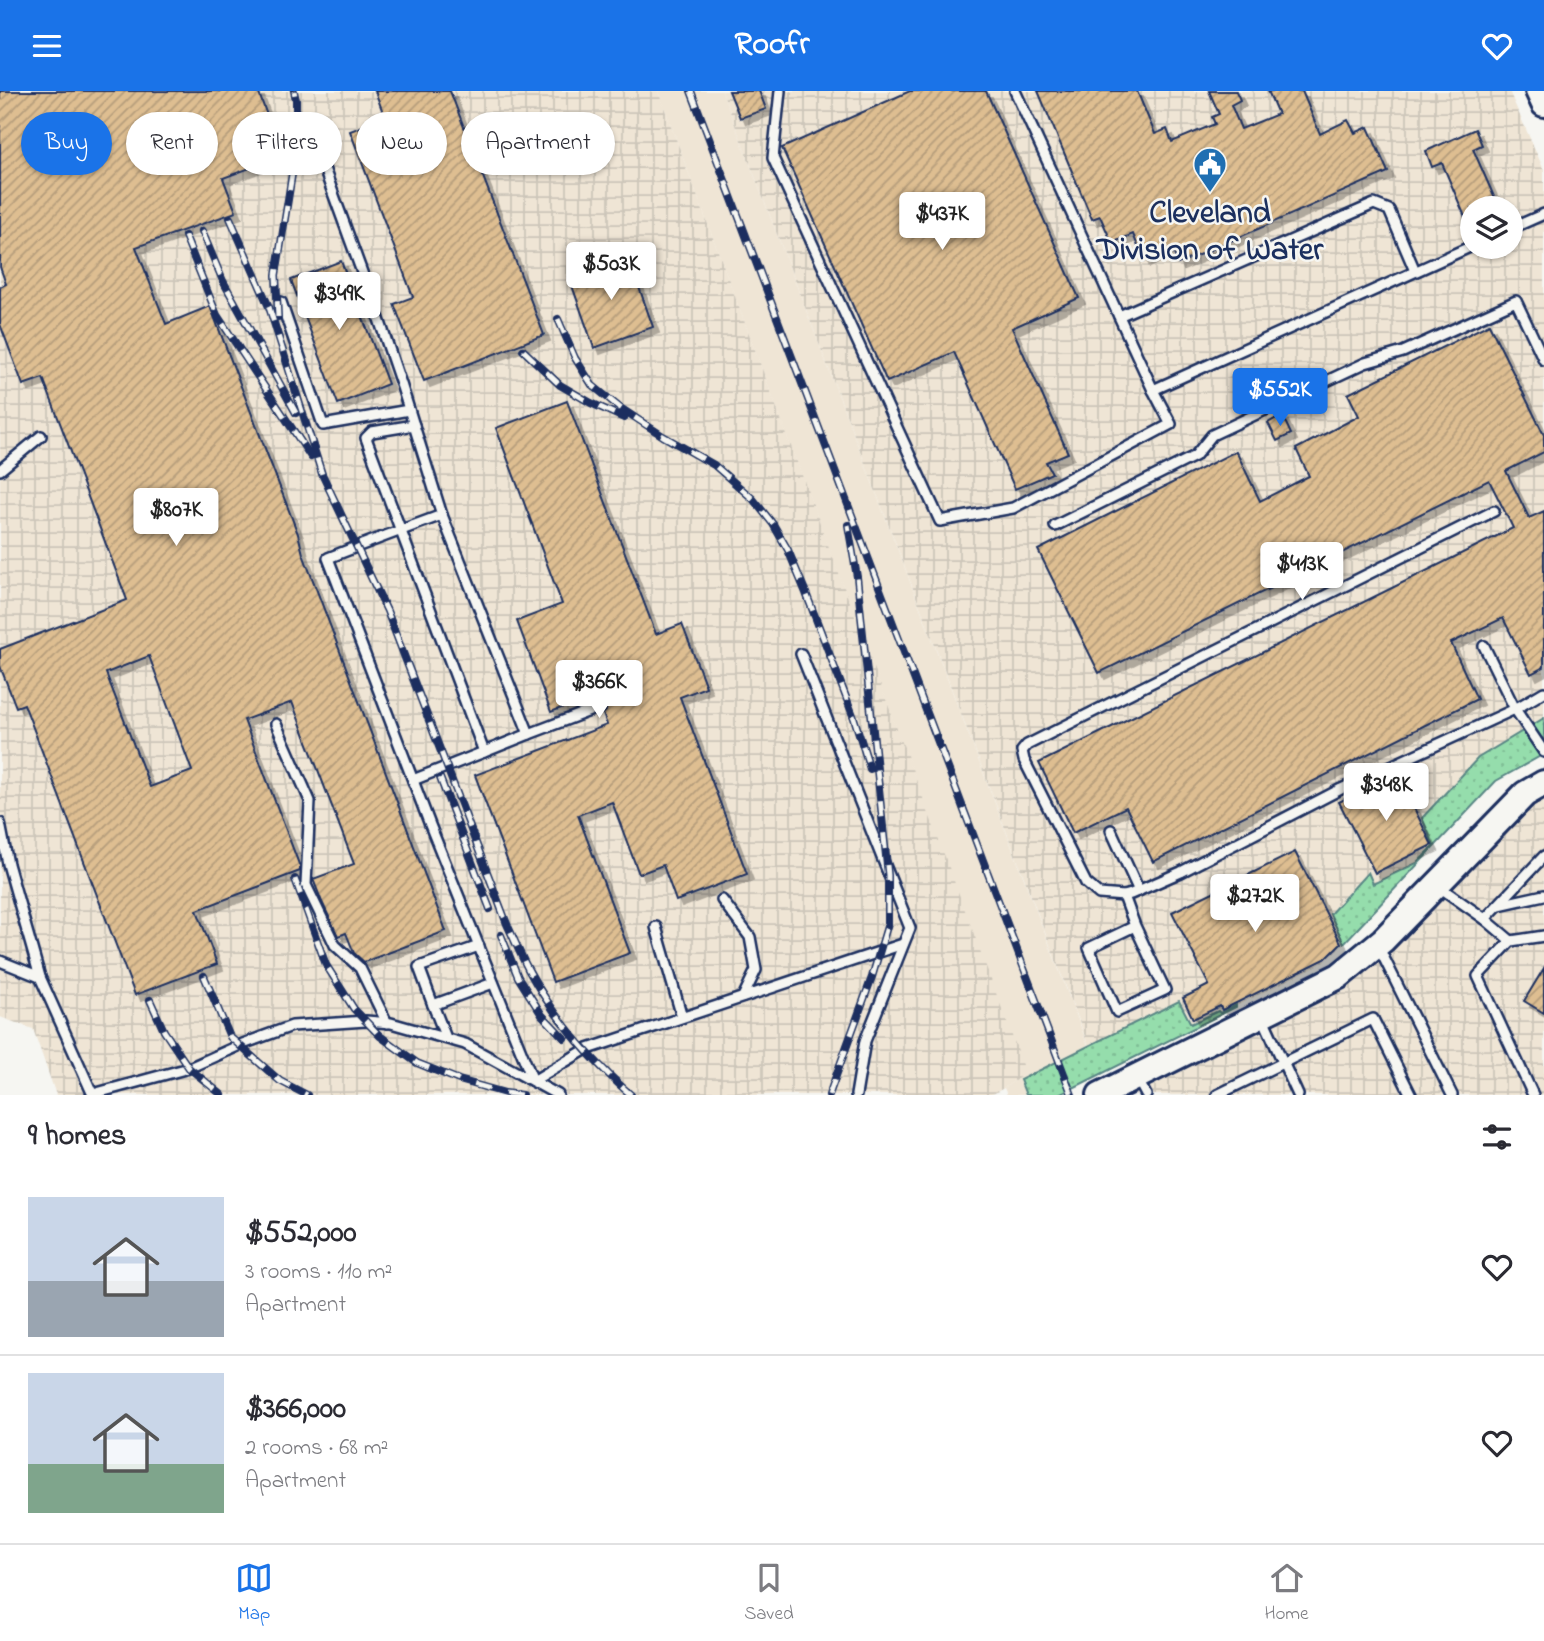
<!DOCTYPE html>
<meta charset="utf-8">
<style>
:root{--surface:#fff;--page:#f2f2f3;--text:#2b2b33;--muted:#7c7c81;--line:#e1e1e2;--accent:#1a73e8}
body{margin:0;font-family:"Indie Flower",sans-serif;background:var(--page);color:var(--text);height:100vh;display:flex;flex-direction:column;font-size:26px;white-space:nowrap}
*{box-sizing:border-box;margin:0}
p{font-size:23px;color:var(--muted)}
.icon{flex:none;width:38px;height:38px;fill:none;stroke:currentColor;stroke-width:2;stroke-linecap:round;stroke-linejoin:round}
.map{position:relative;height:1004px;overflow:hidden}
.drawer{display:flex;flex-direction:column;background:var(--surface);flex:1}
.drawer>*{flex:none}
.banner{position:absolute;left:21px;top:21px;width:700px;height:63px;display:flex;gap:14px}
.tools{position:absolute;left:1460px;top:105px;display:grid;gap:14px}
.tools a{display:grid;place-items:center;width:63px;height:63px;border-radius:50%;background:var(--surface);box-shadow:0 2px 5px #0004;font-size:35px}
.price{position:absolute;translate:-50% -60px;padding:0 16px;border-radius:7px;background:#fff;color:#222;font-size:23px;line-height:46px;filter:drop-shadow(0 2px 4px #0008)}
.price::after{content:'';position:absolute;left:50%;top:42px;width:21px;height:16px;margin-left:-10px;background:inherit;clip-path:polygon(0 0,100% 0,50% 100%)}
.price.current{background:var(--accent);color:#fff}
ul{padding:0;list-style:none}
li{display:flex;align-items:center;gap:21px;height:175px;padding:0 28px}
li+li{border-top:2px solid var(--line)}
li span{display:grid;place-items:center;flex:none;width:196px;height:140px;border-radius:0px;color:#555}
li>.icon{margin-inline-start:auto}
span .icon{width:84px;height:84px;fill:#fffc;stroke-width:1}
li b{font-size:30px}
h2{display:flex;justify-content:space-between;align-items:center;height:84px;padding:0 28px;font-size:30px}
.pill{padding:0 24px;border-radius:32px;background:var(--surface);box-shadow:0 2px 5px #0004;font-size:24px;line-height:63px}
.pill.current{background:var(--accent);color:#fff}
header{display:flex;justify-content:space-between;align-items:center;height:91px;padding:0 28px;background:var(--accent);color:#fff;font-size:32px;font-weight:700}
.tabs{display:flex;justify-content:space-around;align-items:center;height:98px;border-top:2px solid var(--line);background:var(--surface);font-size:19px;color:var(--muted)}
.tabs a{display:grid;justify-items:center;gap:4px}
.tabs .current{color:var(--accent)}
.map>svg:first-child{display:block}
</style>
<header><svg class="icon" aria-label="menu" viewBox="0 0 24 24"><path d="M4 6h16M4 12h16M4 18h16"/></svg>Roofr<svg class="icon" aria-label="heart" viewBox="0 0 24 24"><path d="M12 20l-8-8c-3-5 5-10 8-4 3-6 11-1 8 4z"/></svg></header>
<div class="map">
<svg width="1544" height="1004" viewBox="0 0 1544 1004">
<defs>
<pattern id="industrial-grid" width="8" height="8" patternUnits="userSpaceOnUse" patternTransform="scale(1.75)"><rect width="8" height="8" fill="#efe5d5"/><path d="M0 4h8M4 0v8" fill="none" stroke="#ccc5b9"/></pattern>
<pattern id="park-dots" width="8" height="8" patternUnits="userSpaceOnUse" patternTransform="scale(1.75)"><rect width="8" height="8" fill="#95ddac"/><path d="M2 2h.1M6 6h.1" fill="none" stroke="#80be96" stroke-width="1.8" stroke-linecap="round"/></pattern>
<pattern id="building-hatch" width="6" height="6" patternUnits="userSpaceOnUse" patternTransform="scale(1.75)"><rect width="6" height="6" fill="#debe91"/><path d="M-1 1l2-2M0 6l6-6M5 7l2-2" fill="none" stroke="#b39b7a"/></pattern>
<filter id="shadow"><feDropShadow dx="6" dy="6" stdDeviation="0" flood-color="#0004"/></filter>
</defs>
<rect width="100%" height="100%" fill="#f6f6f2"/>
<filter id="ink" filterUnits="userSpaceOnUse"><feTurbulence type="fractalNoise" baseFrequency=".0143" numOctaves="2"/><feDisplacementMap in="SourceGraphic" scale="14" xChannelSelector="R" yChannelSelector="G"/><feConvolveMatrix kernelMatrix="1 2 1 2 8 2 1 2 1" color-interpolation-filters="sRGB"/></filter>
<g filter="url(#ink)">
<path fill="#efe5d5" d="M658,0H722L1097,978L1048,1004H1007L1004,997L1025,982Z"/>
<g fill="url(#industrial-grid)" fill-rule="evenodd">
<path d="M0,0H658L1026,982L1004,997L991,1004H56L33,938L0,926Z"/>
<path d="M722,0H1509L1544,79V627L1478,667L1434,755L1417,772L1373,793L1368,782L1330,823L1344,852L1324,871L1220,923L1218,920L1191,934L1179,911L1089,956ZM1472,117H1510V156H1472Z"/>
<path d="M1544,692V1004H1100L1339,885Z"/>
</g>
<g fill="url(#park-dots)" stroke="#588685" stroke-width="2">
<path d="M1544,627V663L1496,690L1344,852L1330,823L1368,781L1373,793L1417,772L1434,755L1422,727L1478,667Z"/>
<path d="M1179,910L1191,933L1218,920L1220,922L1236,914V916L1059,1004H1026L1020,989Z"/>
</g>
<g fill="url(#building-hatch)" stroke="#1b2f5e" stroke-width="2" fill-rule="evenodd" filter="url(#shadow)">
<path d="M0,0H258L282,65L223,87L236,121L136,156L166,233L210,215L298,443L303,463L446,840L364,871L354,862L346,842L338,845L322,811L313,788L354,773L292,611L244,629L300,776V780L197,819L217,873L135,904L24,613L16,616L0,575V558L127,509L43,287L23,294L0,233V196L6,193L0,176ZM149,565L192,680L150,696L106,582Z"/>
<path d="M375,0H450L544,244L424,290L394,213L413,206L350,40L385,27Z"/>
<path d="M729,0H759L766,18L740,27Z"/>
<path d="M910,0H986L1079,207L1012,237L1068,362L1046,371L1052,382L1015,398L954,261L887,291L782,57Z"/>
<path d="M1038,0H1137L1155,43L1167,38L1172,51L1215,33L1212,26L1219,23L1209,0H1236L1240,9L1231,14L1241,38L1278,23L1268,0H1302L1320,43L1348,29L1355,42L1368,36L1388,81L1178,173L1172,157L1144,170L1133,143L1112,152L1100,125L1092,128Z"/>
<path d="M1475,38L1482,54L1473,58L1499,117H1472V142L1442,72L1432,76L1426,60Z"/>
<path d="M628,165L653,236L594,257L569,186Z"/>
<path d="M341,170L388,293L338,313L291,189Z"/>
<path d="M1489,233L1544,344V361L1506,380L1529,427L1544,420V576L1531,583L1503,527L1451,552L1477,608L1153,771L1126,716L1073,742L1039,672L1513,437L1489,389L1099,582L1038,459L1236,360L1260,410L1309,385L1296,358L1359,325L1348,303Z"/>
<path d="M567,310L656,543L682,533L706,596L680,606L747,783L676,810L663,774L639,783L612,711L578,724L630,862L553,891L475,684L607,634L603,623L606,620L607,614L604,610L598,609L595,604L551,621L517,530L562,513L496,337Z"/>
<path d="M1282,324L1291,343L1277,350L1268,332Z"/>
<path d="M1397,682L1432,754L1375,782L1339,711Z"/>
<path d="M1295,761L1341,852L1325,868L1222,919L1220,915L1193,928L1183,907L1209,894L1172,821Z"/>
<path d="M1544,877V922L1524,910Z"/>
</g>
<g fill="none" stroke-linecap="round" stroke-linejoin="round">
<defs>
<g id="lane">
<path d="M780,0L773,67L940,430L1013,417L1171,333L1153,299"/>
<path d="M1015,0L1153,299L1472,155"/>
<path d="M310,39L379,228L402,296L442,424"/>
<path d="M1510,138L1544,123"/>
<path d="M281,211L323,334L409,319"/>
<path d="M1119,225L1374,113L1389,119L1415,180"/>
<path d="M414,334L372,341L366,347L484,661L529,643L442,424C404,438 366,452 328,467L430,734L533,990L585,959L903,853"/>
<path d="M0,379L41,345"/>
<path d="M1494,420L1027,654L1022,660L1024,669L1086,792L1099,803L1124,805L1131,803L1181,781L1341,698L1515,618L1544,601"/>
<path d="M1055,435L1195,365L1212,344L1365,272L1403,261L1516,210L1544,269"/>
<path d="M1484,555L1515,618L1544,661"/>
<path d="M801,563L910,837L865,950L856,1004"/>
<path d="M276,633L310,710L306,794L335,854L360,877L387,932"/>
<path d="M529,643L600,616"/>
<path d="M413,689L484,661"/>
<path d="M0,732L8,773L40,886L93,1004"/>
<path d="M1111,739L1139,800"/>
<path d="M1438,795L1485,828L1544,765"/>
<path d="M1124,805L1135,835L1165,899L1117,921L1089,857L1135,835"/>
<path d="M722,809L750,846L756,879L743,906"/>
<path d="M1499,814L1544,804"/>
<path d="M1485,828L1511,850L1478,885L1533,1004"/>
<path d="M656,836L682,926"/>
<path d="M1511,850L1544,845"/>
<path d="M1378,855L1452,1004"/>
<path d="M0,870L40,886"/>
<path d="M433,914L419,876L479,855"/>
<path d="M1262,925L1298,1004"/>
<path d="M446,947L433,914L493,892"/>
<path d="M1137,987L1146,1004"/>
<path d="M93,1003L189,977L240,954L292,935L366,930L391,932L465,953L558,1004"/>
<path d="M1217,1004L1373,928L1411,1004"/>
</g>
<g id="secondary">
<path d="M1538,0L1544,13"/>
<path d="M1100,1004L1339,885L1383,849L1525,703L1544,692"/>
</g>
</defs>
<use href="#lane" stroke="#1b2f5e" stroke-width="14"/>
<use href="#secondary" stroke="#1b2f5e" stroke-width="30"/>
<use href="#lane" stroke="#f6f6f2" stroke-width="9"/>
<use href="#secondary" stroke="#f6f6f2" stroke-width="24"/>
<defs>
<g id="rail">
<path d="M691,0L1072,1004"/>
<path d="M230,127L269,216L322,383L387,520L507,833C514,848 520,863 528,878C553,925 590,968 631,1004"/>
<path d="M202,140L223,190L296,322"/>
<path d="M185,145L217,224L311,366"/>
<path d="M278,226L276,184L296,58V9L294,0"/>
<path d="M558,228L575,267L592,294L619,316L663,345L714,374L753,408L773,433L788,459L806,502L854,627L870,678"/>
<path d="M523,259L560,294L591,312L624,327"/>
<path d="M440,687L490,818"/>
<path d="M295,788L326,874L354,918L380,945L417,972L459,989L505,1002L522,1004"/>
<path d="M501,844L518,886L542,924L564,947"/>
<path d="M204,885L230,946L280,990L307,1004"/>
<path d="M150,909L164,940L189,977L222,1004"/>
<path d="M829,1004L872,886L888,832V784L857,486L848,434"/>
</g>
</defs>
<use href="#rail" stroke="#1b2f5e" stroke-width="8"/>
<use href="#rail" stroke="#f6f6f2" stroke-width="5" stroke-dasharray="16" stroke-linecap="butt"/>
</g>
</g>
<defs>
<symbol id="civic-pin" viewBox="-11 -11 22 30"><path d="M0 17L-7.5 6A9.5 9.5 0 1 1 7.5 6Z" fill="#1f6fb2" stroke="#f6f6f2"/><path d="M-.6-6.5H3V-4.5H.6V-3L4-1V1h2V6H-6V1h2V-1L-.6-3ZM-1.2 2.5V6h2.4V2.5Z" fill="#fff"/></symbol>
</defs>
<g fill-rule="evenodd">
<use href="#civic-pin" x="1191" y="54" width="38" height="52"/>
</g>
<g text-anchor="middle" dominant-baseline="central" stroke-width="5" stroke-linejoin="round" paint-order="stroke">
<g font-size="32" font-weight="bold" fill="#1b2f5e" stroke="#f6f6f2">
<text x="1210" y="123">Cleveland<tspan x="1210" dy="37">Division of Water</tspan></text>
</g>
</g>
</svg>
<div class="tools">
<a><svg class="icon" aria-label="layers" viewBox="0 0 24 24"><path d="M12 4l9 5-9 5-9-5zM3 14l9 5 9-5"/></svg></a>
</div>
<b class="price" style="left:942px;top:161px">$437K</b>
<b class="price" style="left:611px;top:211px">$503K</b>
<b class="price" style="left:339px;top:241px">$349K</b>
<b class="price current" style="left:1280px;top:337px">$552K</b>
<b class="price" style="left:176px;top:457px">$807K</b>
<b class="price" style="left:1302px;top:511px">$413K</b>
<b class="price" style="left:599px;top:629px">$366K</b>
<b class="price" style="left:1386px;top:732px">$348K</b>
<b class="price" style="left:1255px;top:843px">$272K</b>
<div class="banner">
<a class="pill current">Buy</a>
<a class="pill">Rent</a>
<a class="pill">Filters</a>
<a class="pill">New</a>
<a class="pill">Apartment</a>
</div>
</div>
<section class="drawer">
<h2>9 homes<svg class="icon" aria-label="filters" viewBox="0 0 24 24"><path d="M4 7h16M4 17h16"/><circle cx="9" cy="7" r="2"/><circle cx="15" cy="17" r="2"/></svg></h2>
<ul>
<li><span style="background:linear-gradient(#c9d6e8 60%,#9aa5b1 0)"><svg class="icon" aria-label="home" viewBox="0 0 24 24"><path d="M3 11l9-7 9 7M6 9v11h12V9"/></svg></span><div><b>$552,000</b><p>3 rooms · 110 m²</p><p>Apartment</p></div><svg class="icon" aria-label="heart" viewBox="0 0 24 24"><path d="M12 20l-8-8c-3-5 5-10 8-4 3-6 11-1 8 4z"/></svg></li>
<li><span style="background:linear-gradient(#c9d6e8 65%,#7fa58c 0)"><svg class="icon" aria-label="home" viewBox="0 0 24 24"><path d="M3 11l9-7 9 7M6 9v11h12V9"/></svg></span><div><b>$366,000</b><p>2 rooms · 68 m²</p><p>Apartment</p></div><svg class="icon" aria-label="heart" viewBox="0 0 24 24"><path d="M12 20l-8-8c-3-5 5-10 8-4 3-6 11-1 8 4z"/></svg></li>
</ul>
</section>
<nav class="tabs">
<a class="current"><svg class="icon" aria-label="map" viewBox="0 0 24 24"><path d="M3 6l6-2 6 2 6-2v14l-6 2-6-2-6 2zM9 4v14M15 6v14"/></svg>Map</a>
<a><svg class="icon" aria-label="saved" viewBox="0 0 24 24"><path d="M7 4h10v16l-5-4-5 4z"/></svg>Saved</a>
<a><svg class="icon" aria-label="home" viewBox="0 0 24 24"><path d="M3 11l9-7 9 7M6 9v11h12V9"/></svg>Home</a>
</nav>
